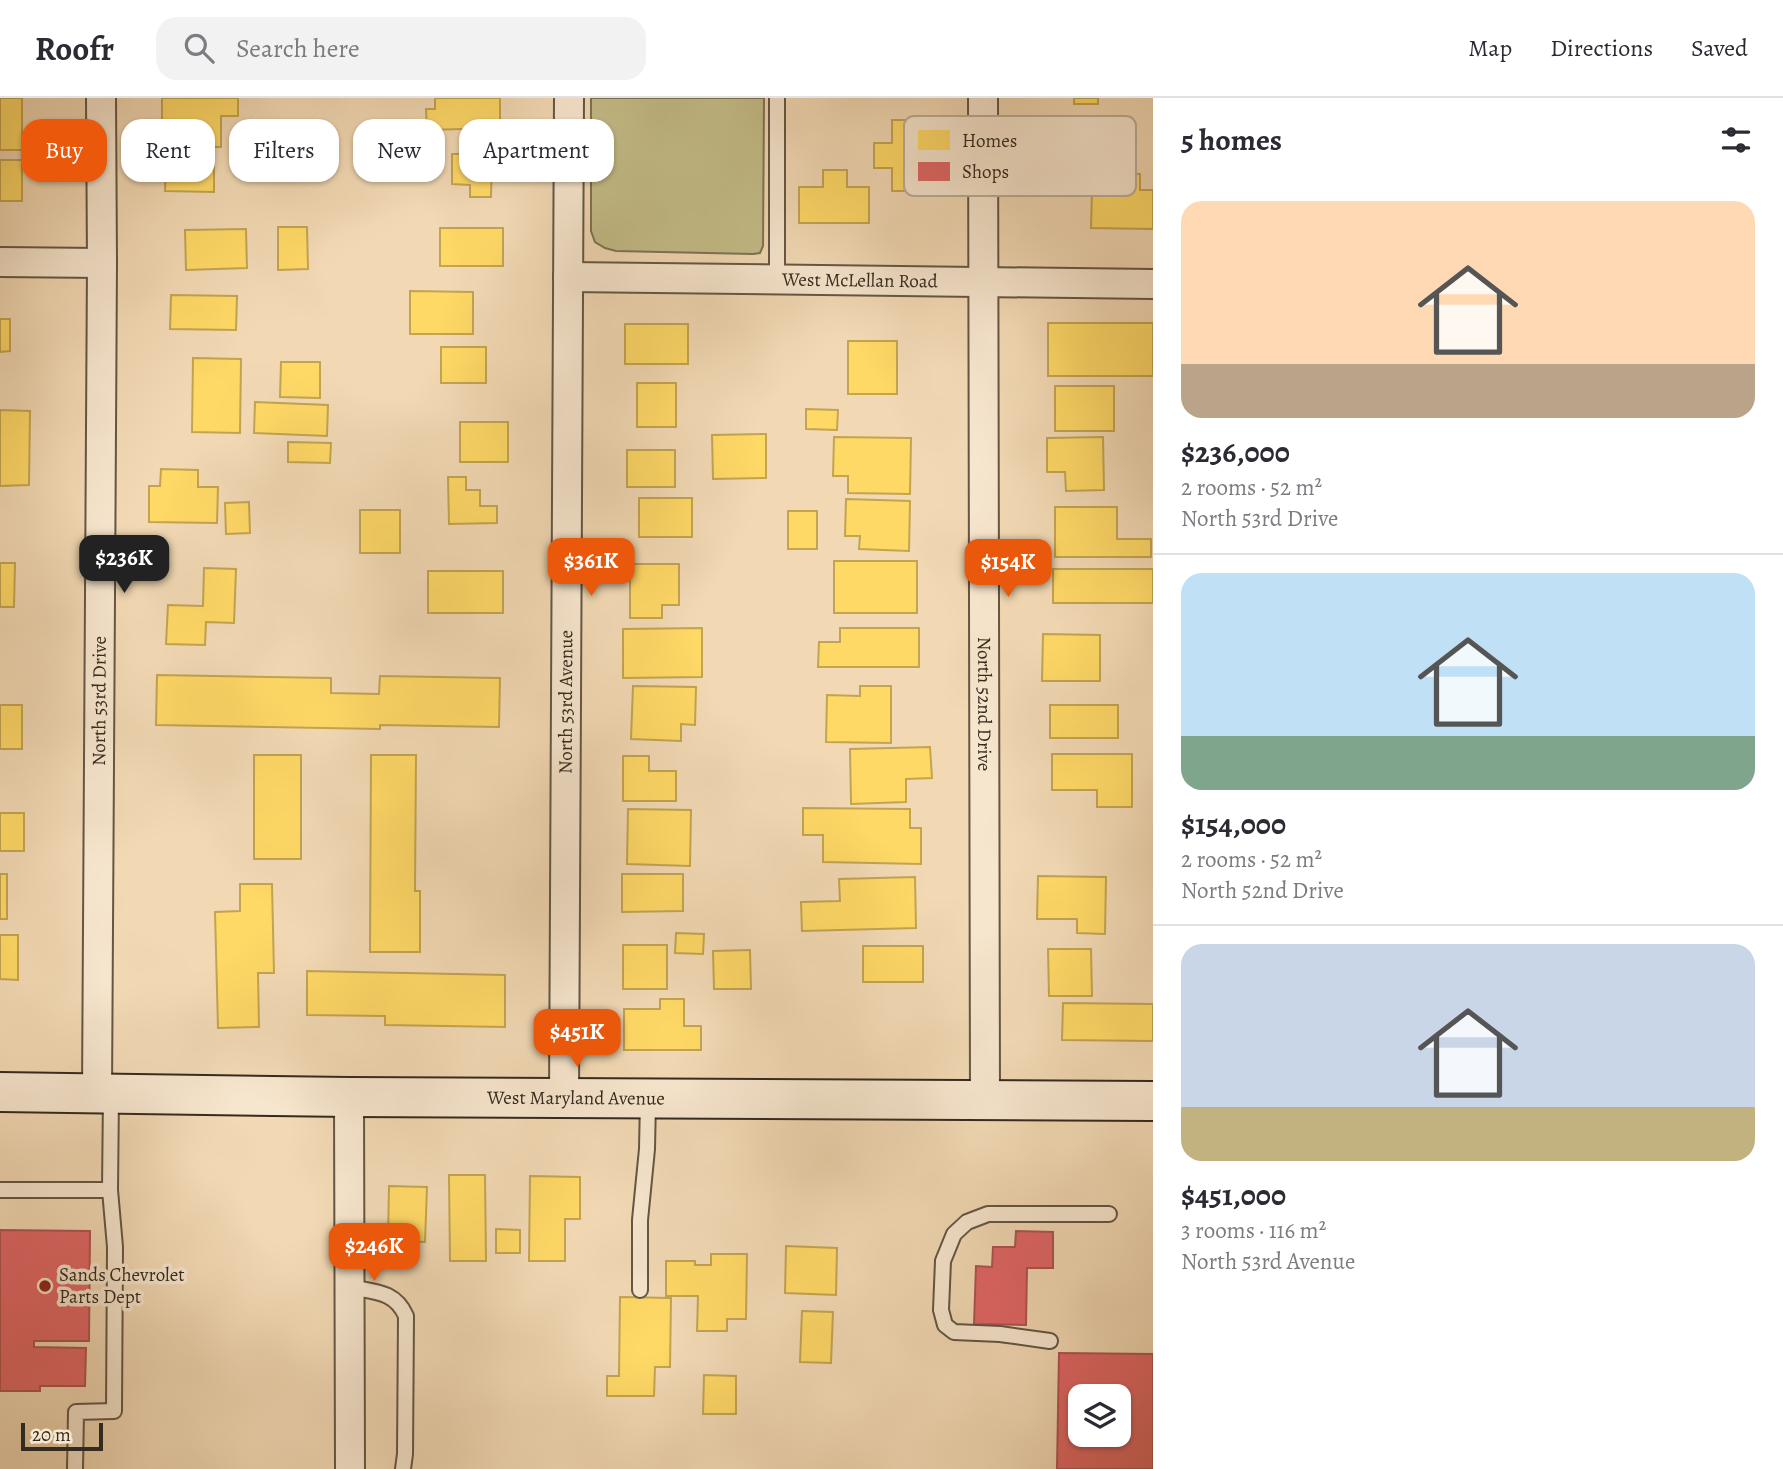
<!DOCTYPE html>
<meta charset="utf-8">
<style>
:root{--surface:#fff;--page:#f2f2f3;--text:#2b2b33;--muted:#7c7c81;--line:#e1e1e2;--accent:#ea580c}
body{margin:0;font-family:Alegreya,serif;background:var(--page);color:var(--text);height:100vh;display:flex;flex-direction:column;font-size:26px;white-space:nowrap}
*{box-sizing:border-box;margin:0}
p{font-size:23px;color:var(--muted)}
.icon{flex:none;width:38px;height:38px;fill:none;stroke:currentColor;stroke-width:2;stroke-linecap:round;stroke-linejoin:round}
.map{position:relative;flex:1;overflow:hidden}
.drawer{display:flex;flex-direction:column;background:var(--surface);width:630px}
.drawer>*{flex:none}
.hud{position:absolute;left:21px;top:21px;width:665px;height:63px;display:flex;gap:14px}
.tools{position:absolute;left:1068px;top:1286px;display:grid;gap:14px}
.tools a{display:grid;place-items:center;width:63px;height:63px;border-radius:14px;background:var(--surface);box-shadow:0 2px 5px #0004;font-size:35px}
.scale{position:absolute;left:21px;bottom:18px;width:82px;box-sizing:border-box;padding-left:7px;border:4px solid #342a1f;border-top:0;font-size:19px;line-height:24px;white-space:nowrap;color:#342a1f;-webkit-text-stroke:5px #f7e6ce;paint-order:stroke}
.price{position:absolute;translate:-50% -60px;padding:0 16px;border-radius:14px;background:var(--accent);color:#fff;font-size:23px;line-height:46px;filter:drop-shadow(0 2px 4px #0008)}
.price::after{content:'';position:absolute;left:50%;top:42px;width:21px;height:16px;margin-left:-10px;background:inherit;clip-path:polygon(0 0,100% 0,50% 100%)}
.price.current{background:#222;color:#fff}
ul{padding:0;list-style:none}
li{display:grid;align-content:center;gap:14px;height:371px;padding:0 28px}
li+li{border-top:2px solid var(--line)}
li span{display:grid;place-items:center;height:217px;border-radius:21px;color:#555}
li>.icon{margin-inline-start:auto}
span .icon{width:126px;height:126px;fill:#fffc;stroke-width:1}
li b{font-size:30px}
h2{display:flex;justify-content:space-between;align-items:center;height:84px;padding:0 28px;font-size:30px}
.tag{padding:0 24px;border-radius:21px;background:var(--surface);box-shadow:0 2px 5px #0004;font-size:24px;line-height:63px}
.tag.current{background:var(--accent);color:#fff}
header{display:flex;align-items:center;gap:42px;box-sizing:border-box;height:98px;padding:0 35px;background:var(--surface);border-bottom:2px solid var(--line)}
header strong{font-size:33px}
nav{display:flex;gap:38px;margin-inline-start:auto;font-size:24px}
.search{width:490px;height:63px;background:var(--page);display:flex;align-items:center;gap:18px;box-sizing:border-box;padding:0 24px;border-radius:21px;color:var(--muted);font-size:26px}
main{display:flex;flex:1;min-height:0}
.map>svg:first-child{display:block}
</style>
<header>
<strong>Roofr</strong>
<div class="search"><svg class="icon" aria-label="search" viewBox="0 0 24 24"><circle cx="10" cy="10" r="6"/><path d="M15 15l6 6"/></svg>Search here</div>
<nav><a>Map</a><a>Directions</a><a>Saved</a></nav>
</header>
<main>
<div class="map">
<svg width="1153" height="1371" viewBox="0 0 1153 1371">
<rect width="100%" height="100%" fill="#f2d9b4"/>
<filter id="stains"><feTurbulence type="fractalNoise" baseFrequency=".00286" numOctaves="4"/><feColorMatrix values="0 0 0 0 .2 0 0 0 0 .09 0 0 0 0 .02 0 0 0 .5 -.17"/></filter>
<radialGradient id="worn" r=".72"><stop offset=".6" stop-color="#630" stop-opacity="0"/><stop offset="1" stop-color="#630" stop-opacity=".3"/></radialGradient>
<path fill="#c3bc87" stroke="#7c7353" stroke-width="2" d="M591,0H764L763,148L760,155L753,156L616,153L605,150L595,144L591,133Z"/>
<g fill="#ffd966" stroke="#c2a451" stroke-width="2">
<rect x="0" y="0" width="22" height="52"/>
<path d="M162,0H238V18H221V49H194V37H162Z"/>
<path d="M435,0H500V30L427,32L426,11H435Z"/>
<rect x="1074" y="0" width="24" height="6"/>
<path d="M892,22H929V93H892V70H874V45H892Z"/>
<path d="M452,56H492L491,99H470V87L452,86Z"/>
<path d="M166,58L214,59V94L165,93Z"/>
<rect x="0" y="62" width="22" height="41"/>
<path d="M823,72H847V89H869V125H799V89H823Z"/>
<path d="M1115,75L1140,76V92H1153V131L1091,130L1092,92L1114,93Z"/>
<path d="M278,129H307L308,171L278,172Z"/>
<rect x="440" y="130" width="63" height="38"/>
<path d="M246,131L247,170L186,172L185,132Z"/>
<path d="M410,193L473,194V236H410Z"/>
<path d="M171,197L237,198L236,232L170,231Z"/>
<path d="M0,221H10V253L0,254Z"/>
<rect x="1048" y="225" width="105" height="53"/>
<rect x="625" y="226" width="63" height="40"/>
<rect x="848" y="243" width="49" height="53"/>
<rect x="441" y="249" width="45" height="36"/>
<path d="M193,260L241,261L240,335L192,334Z"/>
<path d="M281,264H320V300L280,299Z"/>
<rect x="637" y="285" width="39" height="44"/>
<rect x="1055" y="288" width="59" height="45"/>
<path d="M255,304L328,307L327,338L254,335Z"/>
<path d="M806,311L838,312L837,332L806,331Z"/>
<path d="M0,312L30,313L29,387L0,388Z"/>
<rect x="460" y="324" width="48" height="40"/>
<path d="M766,336V380L713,381L712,337Z"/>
<path d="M834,339L911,340L910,396L848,395V378H833Z"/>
<path d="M1103,339L1104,392L1066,393L1065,374H1047V340Z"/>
<path d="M288,344L331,345L330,365L288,364Z"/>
<rect x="627" y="352" width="48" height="37"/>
<path d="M161,371L198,372V389H218L217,425L149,424V388H160Z"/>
<path d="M448,379H466V392H480V408H497V425L449,426Z"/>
<rect x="639" y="400" width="53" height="39"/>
<path d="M846,401L910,403L909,453L859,451L860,438H845Z"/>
<path d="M249,404L250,435L226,436L225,405Z"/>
<path d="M1055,409H1117V441H1151V459H1055Z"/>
<rect x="360" y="412" width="40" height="43"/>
<rect x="788" y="413" width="29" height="38"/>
<rect x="834" y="463" width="83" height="52"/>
<path d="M0,465H15L14,509H0Z"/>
<path d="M630,466H679V507H662V520H630Z"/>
<path d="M204,470L236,471L234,525L206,524L205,547L166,546L168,507L203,508Z"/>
<rect x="1053" y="471" width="100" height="34"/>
<rect x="428" y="473" width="75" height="42"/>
<path d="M702,530V579L623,580V531Z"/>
<path d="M840,530H919V569H818L819,544H840Z"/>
<path d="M1043,536L1100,537V583H1042Z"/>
<path d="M157,577L331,580V595L379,596L380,578L500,580L499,629L380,627V631L156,627Z"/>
<path d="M633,588L696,589L695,627L681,626V643L631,641Z"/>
<path d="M860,588H891V645L826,644L827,597L860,598Z"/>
<rect x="0" y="607" width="22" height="44"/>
<rect x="1050" y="607" width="68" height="33"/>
<path d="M930,649L932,680L906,681V704L851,706L850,651Z"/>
<path d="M1052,656H1132V709H1097V692H1052Z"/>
<rect x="254" y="657" width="47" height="104"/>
<path d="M371,657H416L415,793H420V854H370Z"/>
<path d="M623,658H649V673H676V703H623Z"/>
<path d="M803,710L910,711V730H921V766L823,764V737H803Z"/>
<path d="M628,711L691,712L690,768L627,766Z"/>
<rect x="0" y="715" width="24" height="38"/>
<rect x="0" y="776" width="7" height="45"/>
<path d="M622,776H683V813L622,814Z"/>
<path d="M1038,778L1106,779L1105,836L1077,835V821H1037Z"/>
<path d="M915,779L916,830L802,833L801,804L840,803L839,781Z"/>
<path d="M240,786H272L274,875H258L259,929L218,930L215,814L240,813Z"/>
<path d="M676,835L704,836L703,856L675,855Z"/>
<path d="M0,837H18V882L0,881Z"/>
<rect x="623" y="847" width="44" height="44"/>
<rect x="863" y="848" width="60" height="36"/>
<path d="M1048,851H1091L1092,898H1049Z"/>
<path d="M750,852L751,891H714L713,853Z"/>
<path d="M307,873L505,877V929L385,927V918L307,917Z"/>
<path d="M660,901H684V928H701V952H624V911H660Z"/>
<path d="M1063,905L1153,906V943L1062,942Z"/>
<path d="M449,1077H485L486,1163H450Z"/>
<path d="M530,1078L580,1079V1121H565V1163H529Z"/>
<path d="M389,1088L427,1089L425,1144L388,1143Z"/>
<path d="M496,1131L520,1132V1155H496Z"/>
<path d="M786,1148L837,1150L836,1197L785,1195Z"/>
<path d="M711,1156H747L746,1221H727V1233H697L698,1198H666V1163H695V1167H711Z"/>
<path d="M620,1199L671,1200L670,1269H655L654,1298H607V1278H619Z"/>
<path d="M802,1213L833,1214L831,1265L800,1264Z"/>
<path d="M704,1277L736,1278V1316H703Z"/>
</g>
<g fill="#e06666" stroke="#ac5451" stroke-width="2" fill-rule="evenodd">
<path d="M0,1132L90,1133L89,1243H34V1249L86,1250L85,1288H40V1293H0Z"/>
<path d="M1016,1133L1053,1134V1170H1027L1026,1227L974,1226L976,1168L992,1169L993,1149H1015Z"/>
<path d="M1059,1255L1153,1256V1371H1057ZM1080,1298H1118V1337H1080Z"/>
</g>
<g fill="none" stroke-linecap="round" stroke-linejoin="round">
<defs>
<g id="lane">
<path d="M777,0V181"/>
<path d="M0,1092H110"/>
<path d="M350,1189C375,1194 395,1193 406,1218L405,1356L403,1371"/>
<path d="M640,1192V1122L647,1051L648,1002"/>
<path d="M1050,1243L1000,1236L954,1234L945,1227L941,1212L943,1163L954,1136L967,1124L988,1116H1109"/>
<path d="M75,1371L76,1314L114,1313L115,1149L110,1092L111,997"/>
</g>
<g id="street">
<path id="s1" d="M983,0L985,1002"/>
<path d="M0,164L102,165"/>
<path id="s2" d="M568,179L1153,186"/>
<path id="s3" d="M97,995L102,165L101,0"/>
<path d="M349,999L350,1371"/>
<path id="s4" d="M564,1000L569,0"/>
</g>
<g id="secondary">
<path id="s5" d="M0,994L349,999L1153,1003"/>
</g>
</defs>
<use href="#lane" stroke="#645644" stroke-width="18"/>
<use href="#street" stroke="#645644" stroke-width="32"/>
<use href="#secondary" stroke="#342a1f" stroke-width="42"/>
<use href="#lane" stroke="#f7e6ce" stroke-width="14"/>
<use href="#street" stroke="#f7e6ce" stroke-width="28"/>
<use href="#secondary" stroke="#f7e6ce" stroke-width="38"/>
</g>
<circle fill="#8f2418" stroke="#f7e6ce" stroke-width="2.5" cx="45" cy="1188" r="7"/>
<g text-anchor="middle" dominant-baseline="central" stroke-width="7" stroke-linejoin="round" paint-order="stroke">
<g font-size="19" fill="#342a1f" stroke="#f7e6ce">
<text stroke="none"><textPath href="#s2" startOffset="292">West McLellan Road</textPath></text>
<text stroke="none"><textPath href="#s3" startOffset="392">North 53rd Drive</textPath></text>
<text stroke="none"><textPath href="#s4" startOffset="396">North 53rd Avenue</textPath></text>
<text stroke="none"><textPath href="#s1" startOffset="606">North 52nd Drive</textPath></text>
<text stroke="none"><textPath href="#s5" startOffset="576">West Maryland Avenue</textPath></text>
</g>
<g font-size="19" fill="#342a1f" stroke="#f7e6ce" text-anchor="start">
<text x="59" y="1177">Sands Chevrolet<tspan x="59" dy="22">Parts Dept</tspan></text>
</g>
</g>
<rect x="904" y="18" width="232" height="80" rx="10" fill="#f7e6ce" stroke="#bcae9a" stroke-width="2"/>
<rect x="918" y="32" width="32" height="20" fill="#ffd966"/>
<rect x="918" y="64" width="32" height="19" fill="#e06666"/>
<g font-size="19" fill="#342a1f">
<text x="962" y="49">Homes</text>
<text x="962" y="80">Shops</text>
</g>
<rect width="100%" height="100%" filter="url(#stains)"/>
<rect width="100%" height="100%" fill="url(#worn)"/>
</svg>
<div class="tools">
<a><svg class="icon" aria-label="layers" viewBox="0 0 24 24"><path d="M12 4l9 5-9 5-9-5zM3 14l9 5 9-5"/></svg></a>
</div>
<div class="scale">20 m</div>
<b class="price current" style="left:124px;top:497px">$236K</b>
<b class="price" style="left:591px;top:500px">$361K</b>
<b class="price" style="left:1008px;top:501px">$154K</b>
<b class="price" style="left:577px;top:971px">$451K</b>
<b class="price" style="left:374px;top:1185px">$246K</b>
<div class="hud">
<a class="tag current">Buy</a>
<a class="tag">Rent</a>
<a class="tag">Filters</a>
<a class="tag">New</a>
<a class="tag">Apartment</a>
</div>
</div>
<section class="drawer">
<h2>5 homes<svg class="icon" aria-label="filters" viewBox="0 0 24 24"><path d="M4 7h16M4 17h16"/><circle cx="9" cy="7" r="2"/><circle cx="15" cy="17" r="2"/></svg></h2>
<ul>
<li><span style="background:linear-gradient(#ffd9b3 75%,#b9a48a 0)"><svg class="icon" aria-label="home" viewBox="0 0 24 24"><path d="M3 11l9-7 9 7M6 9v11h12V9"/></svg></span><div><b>$236,000</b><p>2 rooms · 52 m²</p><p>North 53rd Drive</p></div></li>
<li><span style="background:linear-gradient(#bfe0f5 75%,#7fa58c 0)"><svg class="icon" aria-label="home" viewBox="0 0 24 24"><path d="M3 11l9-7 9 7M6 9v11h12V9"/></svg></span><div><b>$154,000</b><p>2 rooms · 52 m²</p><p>North 52nd Drive</p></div></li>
<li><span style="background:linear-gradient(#c9d6e8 75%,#c2b280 0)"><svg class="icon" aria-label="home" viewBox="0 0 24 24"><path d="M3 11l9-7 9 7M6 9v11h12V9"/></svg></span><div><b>$451,000</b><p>3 rooms · 116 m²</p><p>North 53rd Avenue</p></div></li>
</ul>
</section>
</main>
